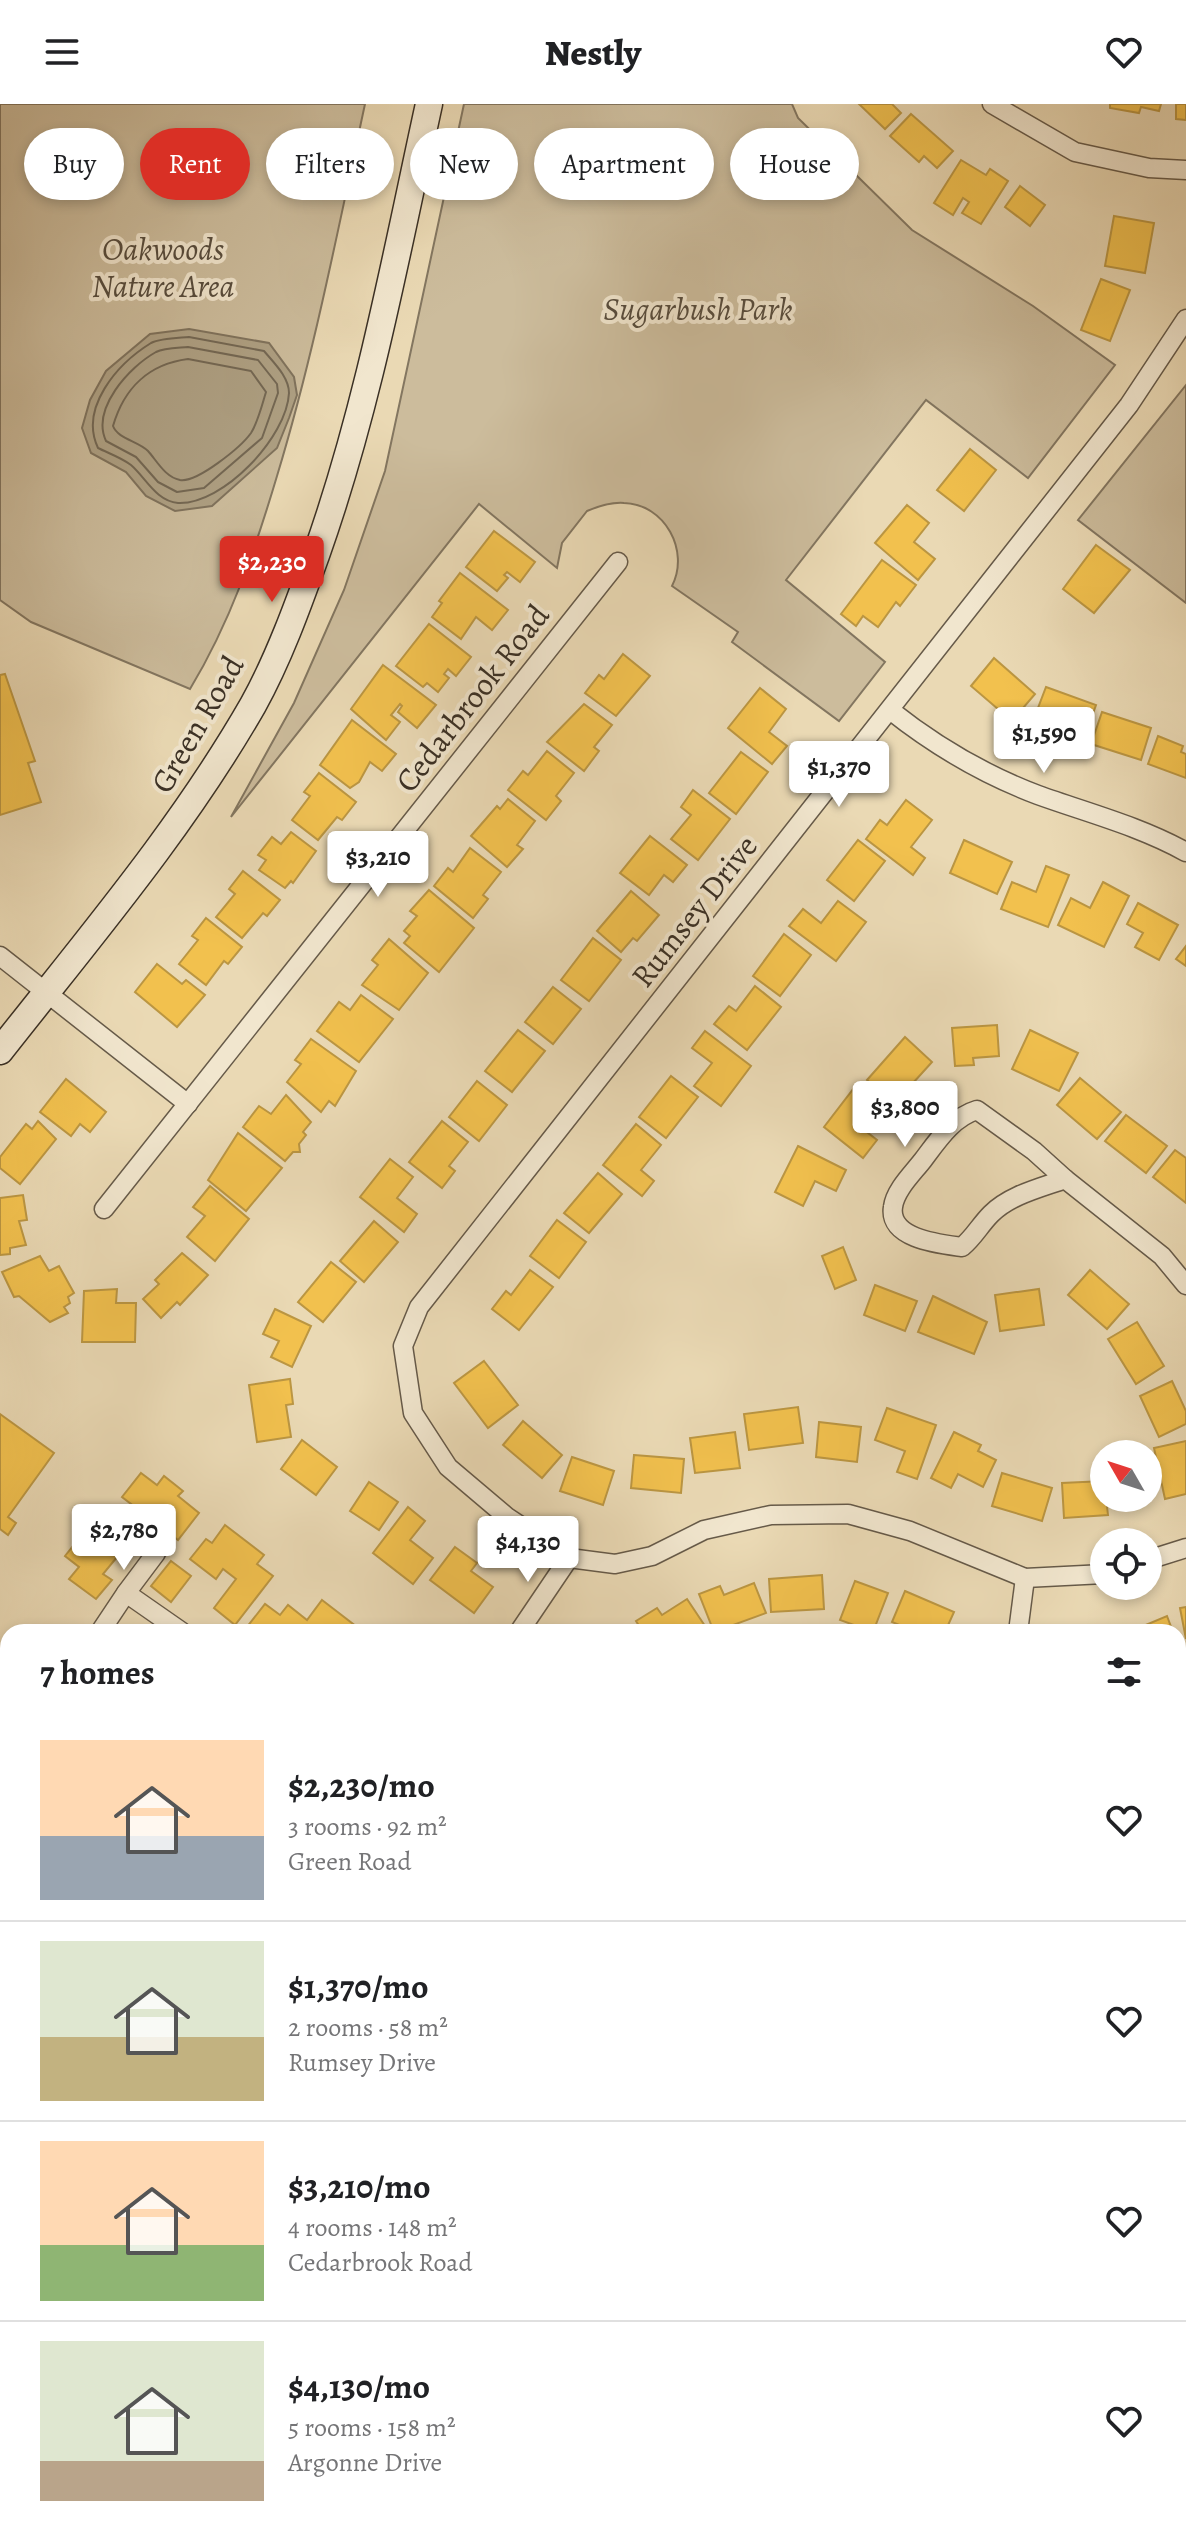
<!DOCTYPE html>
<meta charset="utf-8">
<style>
:root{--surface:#fff;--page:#f6f6f6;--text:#202124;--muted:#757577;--line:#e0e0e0;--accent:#d93025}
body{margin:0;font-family:Alegreya,serif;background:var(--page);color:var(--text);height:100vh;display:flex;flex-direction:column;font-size:30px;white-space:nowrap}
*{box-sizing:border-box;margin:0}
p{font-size:26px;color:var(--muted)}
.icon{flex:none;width:44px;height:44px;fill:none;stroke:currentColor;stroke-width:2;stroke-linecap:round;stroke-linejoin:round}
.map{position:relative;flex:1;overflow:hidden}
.details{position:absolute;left:0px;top:1520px;width:1186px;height:912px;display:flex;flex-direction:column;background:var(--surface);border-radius:24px 24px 0 0;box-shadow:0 4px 12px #0003}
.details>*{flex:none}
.hud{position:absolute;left:24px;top:24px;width:1138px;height:72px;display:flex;gap:16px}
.needle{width:52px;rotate:309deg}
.controls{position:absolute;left:1090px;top:1336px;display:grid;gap:16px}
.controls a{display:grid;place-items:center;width:72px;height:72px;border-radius:50%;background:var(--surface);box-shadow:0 4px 12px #0003;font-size:40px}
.price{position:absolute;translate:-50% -68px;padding:0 18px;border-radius:8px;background:#fff;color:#222;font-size:26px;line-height:52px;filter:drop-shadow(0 2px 4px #0008)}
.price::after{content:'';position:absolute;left:50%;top:48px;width:24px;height:18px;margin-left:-12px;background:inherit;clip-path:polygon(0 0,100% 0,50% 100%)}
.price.on{background:var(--accent);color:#fff}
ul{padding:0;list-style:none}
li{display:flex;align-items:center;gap:24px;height:200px;padding:0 40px}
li+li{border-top:2px solid var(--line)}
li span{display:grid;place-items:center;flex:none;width:224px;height:160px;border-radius:0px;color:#555}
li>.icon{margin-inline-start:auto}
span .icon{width:96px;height:96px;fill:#fffc;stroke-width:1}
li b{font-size:34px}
h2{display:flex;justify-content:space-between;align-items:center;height:96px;padding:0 40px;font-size:34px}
.pill{padding:0 28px;border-radius:36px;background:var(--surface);box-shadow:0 4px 12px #0003;font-size:28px;line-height:72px}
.pill.on{background:var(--accent);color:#fff}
header{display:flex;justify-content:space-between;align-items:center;height:104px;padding:0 40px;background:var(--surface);font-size:36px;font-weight:800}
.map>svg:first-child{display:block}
</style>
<header><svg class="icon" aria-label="menu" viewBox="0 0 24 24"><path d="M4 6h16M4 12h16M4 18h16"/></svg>Nestly<svg class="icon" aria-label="heart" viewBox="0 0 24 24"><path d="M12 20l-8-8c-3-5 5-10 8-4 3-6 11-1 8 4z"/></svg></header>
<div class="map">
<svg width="1186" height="2432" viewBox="0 0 1186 2432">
<rect width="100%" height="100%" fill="#ead9b4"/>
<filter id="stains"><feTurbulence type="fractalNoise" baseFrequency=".0025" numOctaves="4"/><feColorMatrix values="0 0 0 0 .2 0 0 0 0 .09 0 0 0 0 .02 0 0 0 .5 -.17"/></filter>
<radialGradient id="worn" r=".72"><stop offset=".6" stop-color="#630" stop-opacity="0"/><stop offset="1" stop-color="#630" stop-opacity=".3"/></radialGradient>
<g fill="#ccbc9c" stroke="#837660" stroke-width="2">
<path d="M0,0H365C338,125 314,250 277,372C255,446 230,519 190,585L31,518L0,496Z"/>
<path d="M464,0H792L798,14L912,126L1033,202L1115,261L1028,374L926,296L786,476L885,558L839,617L732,538L738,528L672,482C690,447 665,400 624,399C611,398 599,402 587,407L562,439L557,464L479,400L231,713L294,599L344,486L385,367Z"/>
<path d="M1186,281V499L1078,416Z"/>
<path d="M740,2424H969L968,2432H739Z"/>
</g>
<path fill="#aea083" stroke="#80735d" stroke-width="2" d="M189,225L269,239L294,273L297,291L289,314L277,344L212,402L175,407L146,392L126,368L91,349L82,324L90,296L106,267L150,230Z"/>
<g fill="#f2c14e" stroke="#bb9642" stroke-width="2">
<path d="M859,0H892L901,9L885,25Z"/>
<path d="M1110,0H1161L1159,7L1141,3L1139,9L1110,4Z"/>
<path d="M1176,0H1186V16L1176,15Z"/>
<path d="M911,10L953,47L937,64L924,52L919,58L890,32Z"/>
<path d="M961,56L986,71L990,65L1008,77L981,120L962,109L969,98L963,94L953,111L934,99Z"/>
<path d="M1020,82L1045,101L1030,122L1005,103Z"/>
<path d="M1114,112L1154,119L1145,169L1105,162Z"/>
<path d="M1101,175L1130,186L1110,237L1081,226Z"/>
<path d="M970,345L996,366L964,407L937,386Z"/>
<path d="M907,401L929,419L914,438L935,455L918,476L875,439Z"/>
<path d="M494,427L535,458L520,478L507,468L504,471L508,474L497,487L466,463Z"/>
<path d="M1096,441L1130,466L1094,509L1063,485Z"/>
<path d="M882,456L916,481L900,502L896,498L878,523L863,512L856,522L841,510Z"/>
<path d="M460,469L508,506L492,526L476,513L461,535L432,513L442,499L439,497Z"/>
<path d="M429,520L471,553L456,572L448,565L444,570L449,574L438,588L427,579L423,583L396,562Z"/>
<path d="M623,550L650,572L616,612L585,589L599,571L604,575Z"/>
<path d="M994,554L1035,590L1012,617L971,582Z"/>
<path d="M383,561L436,601L417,624L398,608L402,602L400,600L391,611L400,618L386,636L351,605Z"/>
<path d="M5,570L35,657L28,659L41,698L0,711V571Z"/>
<path d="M1046,583L1096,601L1082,640L1033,617Z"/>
<path d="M760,584L786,605L769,628L787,642L772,660L728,624Z"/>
<path d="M584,600L612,621L594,643L599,647L584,667L547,638Z"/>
<path d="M1102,608L1151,624L1141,656L1091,640Z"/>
<path d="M352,616L396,650L382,667L370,658L359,678L350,684L320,661Z"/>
<path d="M1158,632L1183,642L1181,648L1186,650V674L1148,660Z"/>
<path d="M547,647L574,669L556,692L561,697L546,716L508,686L523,667L528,671Z"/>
<path d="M741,648L768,668L736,710L709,689Z"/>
<path d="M319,669L356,698L342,716L337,713L318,736L292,716L310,692L304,688Z"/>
<path d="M693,686L730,715L698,756L671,735L691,711L681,703Z"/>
<path d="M508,695L535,717L517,741L523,745L507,763L471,732L497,702L500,705Z"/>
<path d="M906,696L932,716L911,743L925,754L913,771L866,735L880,716L887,721Z"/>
<path d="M291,728L316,747L293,779L291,777L285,784L259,766L266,756L258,751L272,733L281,740Z"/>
<path d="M650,732L687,761L673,778L664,771L649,791L620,769Z"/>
<path d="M858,736L885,757L854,797L827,776Z"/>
<path d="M964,736L1012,758L997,790L950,769Z"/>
<path d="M470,744L501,768L483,791L488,795L473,814L434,782L448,764L453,768Z"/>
<path d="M1046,762L1069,771L1048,823L1001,805L1012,778L1036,788Z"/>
<path d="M243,767L280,796L267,812L263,809L242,834L216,813L235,790L229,785Z"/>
<path d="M1103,778L1129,792L1104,843L1058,821L1071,794L1090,804Z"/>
<path d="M429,786L474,824L439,868L404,839L410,832L404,827L417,812L410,807Z"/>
<path d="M631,787L659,811L637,837L633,834L621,848L597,827Z"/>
<path d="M838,797L866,818L836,857L789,822L803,805L821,819Z"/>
<path d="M1138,799L1178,821L1159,856L1135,843L1143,829L1127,820Z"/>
<path d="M206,814L242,843L228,860L224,857L206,881L179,860L198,836L192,832Z"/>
<path d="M784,830L811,851L780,892L753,872Z"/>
<path d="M593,834L621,856L589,897L561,876Z"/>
<path d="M389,835L428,869L399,906L362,881L378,861L372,856Z"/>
<path d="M1186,842V862L1176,855Z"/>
<path d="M157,860L182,880L186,876L205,891L177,923L135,888Z"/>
<path d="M755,882L781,903L747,946L714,920L729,902L736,907Z"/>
<path d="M553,883L581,905L553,940L525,918Z"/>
<path d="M361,891L393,915L359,958L317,927L339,898L350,906Z"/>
<path d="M997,921L999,952L973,954L974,961L955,962L952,924Z"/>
<path d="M518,926L545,947L512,988L485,967Z"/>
<path d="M1030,926L1078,949L1059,987L1012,965Z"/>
<path d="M705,927L751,962L721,1002L694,982L712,959L692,944Z"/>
<path d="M905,933L932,958L894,1000L867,976Z"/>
<path d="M311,935L356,967L335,1002L329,997L321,1008L287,978L301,960L295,956Z"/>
<path d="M671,972L698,993L666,1034L639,1013Z"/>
<path d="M1080,974L1121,1008L1097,1035L1057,1001Z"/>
<path d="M66,975L106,1008L90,1028L80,1020L71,1032L40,1008Z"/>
<path d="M477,977L507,1001L479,1037L449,1013Z"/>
<path d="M854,984L880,1003L863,1025L877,1036L863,1054L824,1023Z"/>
<path d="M286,991L311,1018L303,1028L306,1031L299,1040L300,1048H293L285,1057L243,1023L259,1002L271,1010Z"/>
<path d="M1126,1011L1167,1042L1146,1069L1105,1037Z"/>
<path d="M38,1017L56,1035L20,1080L0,1064V1053L26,1020L32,1025Z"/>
<path d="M442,1017L468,1038L449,1062L455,1067L442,1084L409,1058Z"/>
<path d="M636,1020L661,1041L641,1066L654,1077L642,1092L603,1061Z"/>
<path d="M238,1029L282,1064L246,1107L208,1076Z"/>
<path d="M798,1042L846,1066L836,1087L815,1077L803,1102L775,1088Z"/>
<path d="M1175,1046L1186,1054V1099L1153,1073Z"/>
<path d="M390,1055L413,1073L397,1094L417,1110L404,1128L360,1093Z"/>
<path d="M598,1069L622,1090L589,1129L564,1109Z"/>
<path d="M210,1082L249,1115L215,1157L187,1133L205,1112L193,1103Z"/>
<path d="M23,1091L27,1116L19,1117L26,1141L10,1144V1150L0,1151V1094Z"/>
<path d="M557,1116L586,1138L559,1174L530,1152Z"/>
<path d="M374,1117L398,1138L364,1178L340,1157Z"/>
<path d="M843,1143L856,1176L835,1185L822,1152Z"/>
<path d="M182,1149L208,1171L180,1201L177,1198L161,1214L143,1195L159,1180L155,1176Z"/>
<path d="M40,1152L49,1167L59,1162L74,1189L68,1193L70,1199L64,1203L68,1209L50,1218L19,1192L14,1193L2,1168Z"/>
<path d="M331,1158L356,1178L323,1218L298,1198Z"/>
<path d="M530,1166L553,1183L519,1226L492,1205L506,1187L511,1191Z"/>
<path d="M1090,1166L1129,1200L1107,1225L1068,1191Z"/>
<path d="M875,1181L917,1197L905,1227L864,1211Z"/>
<path d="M117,1185L116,1199H136L135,1238H82L84,1187Z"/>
<path d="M1039,1185L1044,1221L1000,1227L995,1191Z"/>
<path d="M933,1192L987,1218L974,1250L918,1228Z"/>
<path d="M275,1205L311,1222L292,1263L271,1253L279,1237L263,1230Z"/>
<path d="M1137,1218L1164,1262L1136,1280L1108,1235Z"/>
<path d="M484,1257L518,1301L488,1324L454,1279Z"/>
<path d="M290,1275L293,1300L286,1301L291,1333L257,1338L249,1281Z"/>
<path d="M1172,1277L1186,1307V1320L1159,1333L1140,1292Z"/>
<path d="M798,1303L803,1339L749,1346L744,1310Z"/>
<path d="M887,1304L936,1321L917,1375L897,1368L905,1347L875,1336Z"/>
<path d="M0,1310L54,1349L8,1413L16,1419L8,1431L0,1425Z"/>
<path d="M523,1317L562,1351L542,1374L503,1341Z"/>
<path d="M819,1318L861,1323L857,1358L816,1353Z"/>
<path d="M735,1328L740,1364L695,1369L690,1334Z"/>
<path d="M954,1328L981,1341L978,1347L996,1356L983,1383L958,1370L951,1384L931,1374Z"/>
<path d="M302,1336L337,1363L316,1391L281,1365Z"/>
<path d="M1186,1337V1390L1165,1395L1154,1344Z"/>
<path d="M634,1351L684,1355L681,1389L631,1384Z"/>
<path d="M572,1353L614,1367L603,1401L560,1387Z"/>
<path d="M141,1369L157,1381L164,1372L183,1387L178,1392L199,1409L178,1436L122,1393Z"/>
<path d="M1002,1369L1052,1384L1042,1417L992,1402Z"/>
<path d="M1104,1377L1108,1411L1064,1414L1062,1379Z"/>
<path d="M369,1378L398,1398L379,1426L350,1407Z"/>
<path d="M408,1403L425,1417L410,1436L433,1454L413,1480L373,1449Z"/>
<path d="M118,1412L143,1431L127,1451L122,1447L103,1470L112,1476L96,1495L69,1475L79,1463L65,1452L96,1413L110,1423Z"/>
<path d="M225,1421L264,1451L257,1460L273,1472L235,1521L214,1504L236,1475L223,1465L216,1475L190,1455L206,1435L212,1439Z"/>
<path d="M455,1443L477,1459L471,1467L493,1483L474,1509L430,1476Z"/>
<path d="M171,1457L191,1472L171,1498L151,1482Z"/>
<path d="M822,1471L824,1505L771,1508L769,1475Z"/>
<path d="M855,1477L888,1489L873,1528L840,1516Z"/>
<path d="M754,1479L766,1509L714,1528L699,1490L720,1482L724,1491Z"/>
<path d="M905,1487L954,1508L945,1528H916L892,1518Z"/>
<path d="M687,1495L705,1522L696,1528H643L636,1517L657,1504L662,1511Z"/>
<path d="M322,1496L357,1523L353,1528H243L265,1500L280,1511L288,1501L307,1516Z"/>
<path d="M1186,1503V1535L1180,1504Z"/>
<path d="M1167,1512L1173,1528H1129Z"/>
<path d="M1178,1798L1186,1807V1846L1180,1852Z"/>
<path d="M8,1917V1950L0,1943V1928Z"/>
<path d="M1178,1994L1186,2000L1178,2015Z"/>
<path d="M0,2324L8,2331V2347L3,2352L0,2349Z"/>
<path d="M8,2379V2424H61L54,2432H21L14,2426L11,2431L0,2422V2388Z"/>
<path d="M326,2424H386L381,2430L373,2424L367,2432H336Z"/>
<path d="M426,2424H487L481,2432H436Z"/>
</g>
<path fill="#3f88c5" stroke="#3e6e95" stroke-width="2" d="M1064,2424H1138L1143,2432H1051Z"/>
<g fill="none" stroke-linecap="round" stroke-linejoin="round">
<g stroke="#746854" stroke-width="2">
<path d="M189,233L264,247C274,259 289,273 289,289C287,333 223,401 178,399C156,397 146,374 131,361C122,354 108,349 98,344C79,304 117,260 151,239C161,234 178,234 189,233Z"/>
<path d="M188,243L258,256L277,280L278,289L262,334L204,384L177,388L158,378L136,353L106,337C91,305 129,263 156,248C164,244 178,244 188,243Z"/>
<path d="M188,255L251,267L266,288C262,301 258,318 251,329C241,343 197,379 180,376C165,373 157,357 148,347C138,337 118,335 113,322C124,284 149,260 188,255Z"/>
</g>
<defs>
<g id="street">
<path d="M992,0L1075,48L1149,64L1186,66"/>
<path d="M890,606C934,641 985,671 1038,691C1088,709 1139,722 1186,748"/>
<path d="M0,852L188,1000"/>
<path d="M977,1006L1034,1047L1065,1075C1040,1084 1010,1091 991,1110C980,1121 974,1133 962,1143C940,1140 888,1135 893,1103C895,1086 913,1069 923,1056C938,1036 953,1013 977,1006Z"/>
<path d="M1065,1075L1162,1152L1186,1181"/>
<path d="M104,1105L618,458"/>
<path d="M1148,1456L1186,1444"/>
<path d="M1104,1470L1025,1474L910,1427L848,1410L771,1411L704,1426L652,1452L615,1460L569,1454L507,1413L448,1363L413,1309L403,1242L419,1203L1129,301L1186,215"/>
<path d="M126,1489L156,1449"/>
<path d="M100,1528L126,1489L182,1528"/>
<path d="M519,1528L569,1454"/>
<path d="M1018,1528L1025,1474"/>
<path d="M0,1748L8,1756"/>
<path d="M0,1816L8,1806"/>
<path d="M1178,1915L1186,1922"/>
<path d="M233,2424L235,2432"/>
</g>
<path id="secondary" d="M0,947C88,835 182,725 253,601C279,554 298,501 316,451C368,305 396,151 429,0"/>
</defs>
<use href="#street" stroke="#665a49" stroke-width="21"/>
<use href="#secondary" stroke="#3a3025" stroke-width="29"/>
<use href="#street" stroke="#f1e6ce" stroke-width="18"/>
<use href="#secondary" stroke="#f1e6ce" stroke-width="26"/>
</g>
<g text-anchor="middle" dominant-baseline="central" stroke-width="8" stroke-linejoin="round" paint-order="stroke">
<g font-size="32" font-style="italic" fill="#574c3d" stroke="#f1e6ce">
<text x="163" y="145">Oakwoods<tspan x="163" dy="37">Nature Area</tspan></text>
<text x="698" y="205">Sugarbush Park</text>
</g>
<g font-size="32" fill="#3a3025" stroke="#f1e6ce">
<text transform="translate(472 594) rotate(-52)">Cedarbrook Road</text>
<text transform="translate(197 620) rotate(-60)">Green Road</text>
<text transform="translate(694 807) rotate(-52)">Rumsey Drive</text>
</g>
</g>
<rect width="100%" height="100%" filter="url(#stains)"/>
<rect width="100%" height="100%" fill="url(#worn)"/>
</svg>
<div class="controls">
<a><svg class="needle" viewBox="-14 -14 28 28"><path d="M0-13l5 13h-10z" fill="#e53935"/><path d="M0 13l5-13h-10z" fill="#757577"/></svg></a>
<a><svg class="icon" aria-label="locate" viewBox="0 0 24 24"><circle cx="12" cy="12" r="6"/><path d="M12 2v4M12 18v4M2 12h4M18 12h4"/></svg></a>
</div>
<b class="price on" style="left:272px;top:500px">$2,230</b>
<b class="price" style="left:1044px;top:671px">$1,590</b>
<b class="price" style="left:839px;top:705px">$1,370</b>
<b class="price" style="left:378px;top:795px">$3,210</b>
<b class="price" style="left:905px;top:1045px">$3,800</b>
<b class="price" style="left:124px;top:1468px">$2,780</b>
<b class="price" style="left:528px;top:1480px">$4,130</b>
<div class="hud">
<a class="pill">Buy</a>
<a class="pill on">Rent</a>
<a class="pill">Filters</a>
<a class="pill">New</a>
<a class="pill">Apartment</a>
<a class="pill">House</a>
</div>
<section class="details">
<h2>7 homes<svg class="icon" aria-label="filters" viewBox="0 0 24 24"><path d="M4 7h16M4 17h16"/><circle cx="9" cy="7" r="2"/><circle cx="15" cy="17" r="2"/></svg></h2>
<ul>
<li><span style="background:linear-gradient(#ffd9b3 60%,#9aa5b1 0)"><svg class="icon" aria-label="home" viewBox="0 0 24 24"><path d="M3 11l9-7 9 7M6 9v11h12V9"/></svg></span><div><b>$2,230/mo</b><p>3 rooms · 92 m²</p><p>Green Road</p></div><svg class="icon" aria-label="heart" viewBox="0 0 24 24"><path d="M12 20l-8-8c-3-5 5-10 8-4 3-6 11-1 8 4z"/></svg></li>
<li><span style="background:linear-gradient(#dfe7d0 60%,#c2b280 0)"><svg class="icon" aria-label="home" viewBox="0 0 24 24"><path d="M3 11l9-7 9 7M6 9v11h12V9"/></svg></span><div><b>$1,370/mo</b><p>2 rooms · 58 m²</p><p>Rumsey Drive</p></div><svg class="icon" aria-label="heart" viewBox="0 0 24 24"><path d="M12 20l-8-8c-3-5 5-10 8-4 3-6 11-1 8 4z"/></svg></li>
<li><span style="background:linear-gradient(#ffd9b3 65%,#8fb573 0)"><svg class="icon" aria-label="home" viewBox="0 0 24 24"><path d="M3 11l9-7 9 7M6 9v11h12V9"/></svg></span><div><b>$3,210/mo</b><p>4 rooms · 148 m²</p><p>Cedarbrook Road</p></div><svg class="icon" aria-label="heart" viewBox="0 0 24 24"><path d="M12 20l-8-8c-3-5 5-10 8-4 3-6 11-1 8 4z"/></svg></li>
<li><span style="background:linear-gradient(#dfe7d0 75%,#b9a48a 0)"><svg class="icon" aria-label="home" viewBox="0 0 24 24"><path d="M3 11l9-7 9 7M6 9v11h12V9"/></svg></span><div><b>$4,130/mo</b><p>5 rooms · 158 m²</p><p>Argonne Drive</p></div><svg class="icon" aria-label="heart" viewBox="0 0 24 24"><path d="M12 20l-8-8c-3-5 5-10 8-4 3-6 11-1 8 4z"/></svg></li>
</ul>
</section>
</div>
